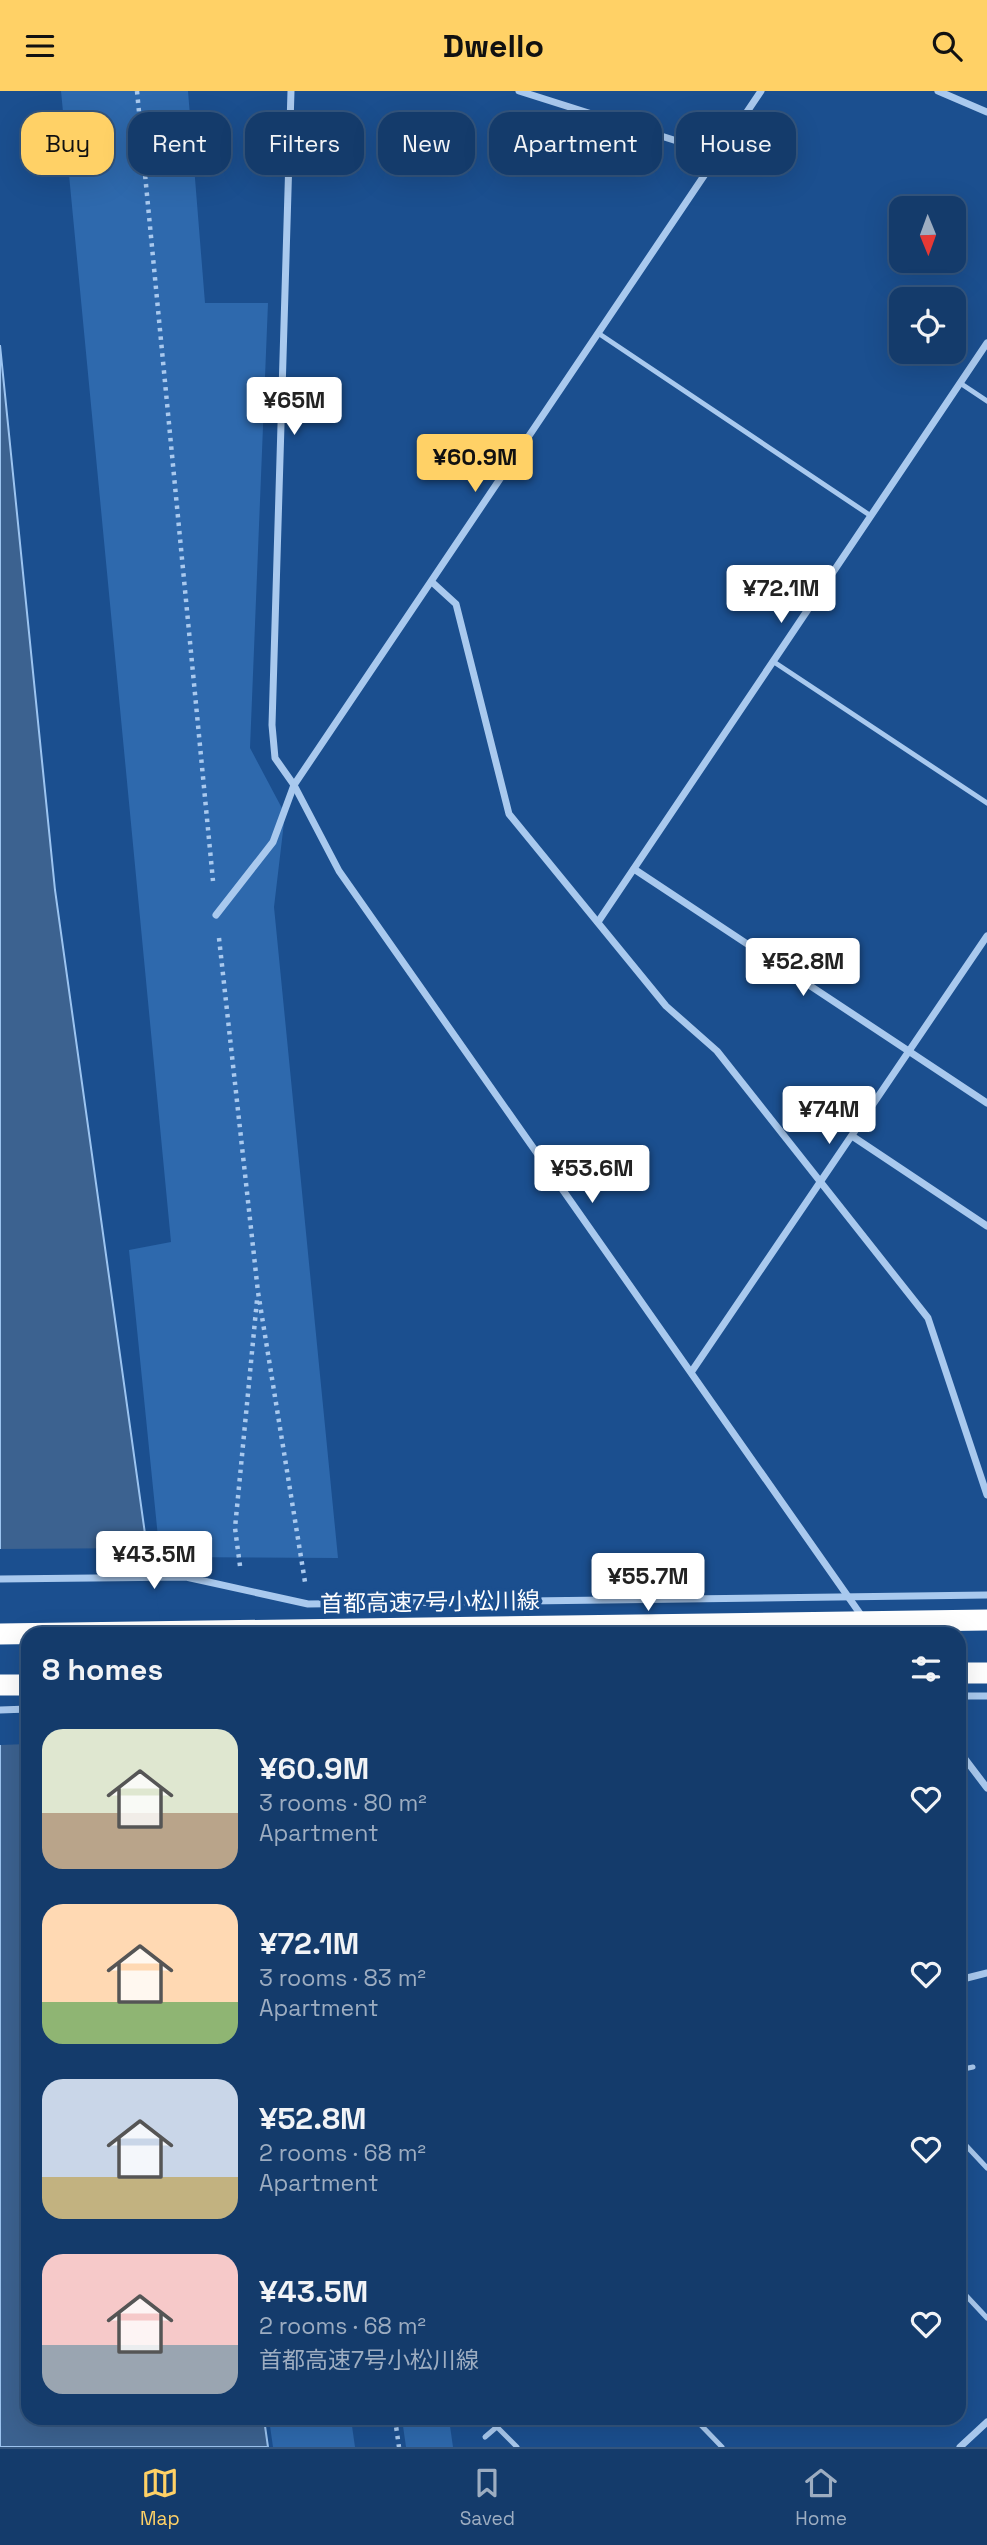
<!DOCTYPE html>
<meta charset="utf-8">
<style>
:root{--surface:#143b6b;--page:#1d4271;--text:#f1f3f6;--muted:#9dadc1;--line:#33557e;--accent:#ffd166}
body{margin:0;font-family:"Space Grotesk","Noto Sans JP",sans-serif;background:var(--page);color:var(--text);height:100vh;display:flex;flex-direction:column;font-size:26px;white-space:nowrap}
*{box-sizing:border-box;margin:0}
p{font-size:23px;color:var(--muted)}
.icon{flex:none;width:38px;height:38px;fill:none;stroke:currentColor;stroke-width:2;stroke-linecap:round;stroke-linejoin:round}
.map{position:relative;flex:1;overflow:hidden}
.drawer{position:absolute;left:21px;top:1536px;width:945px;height:798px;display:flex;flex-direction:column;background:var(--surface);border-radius:21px;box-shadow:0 7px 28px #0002,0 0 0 2px var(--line)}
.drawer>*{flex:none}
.top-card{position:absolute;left:21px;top:21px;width:945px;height:63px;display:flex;gap:14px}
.needle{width:46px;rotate:179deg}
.tools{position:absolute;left:889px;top:105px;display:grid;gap:14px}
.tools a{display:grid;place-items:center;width:77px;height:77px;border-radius:14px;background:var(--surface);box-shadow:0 7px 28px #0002,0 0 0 2px var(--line);font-size:35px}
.price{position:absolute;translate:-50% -60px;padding:0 16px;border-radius:7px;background:#fff;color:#222;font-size:23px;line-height:46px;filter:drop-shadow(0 2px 4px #0008)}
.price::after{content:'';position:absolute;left:50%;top:42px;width:21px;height:16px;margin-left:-10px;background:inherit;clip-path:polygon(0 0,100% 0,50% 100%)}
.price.current{background:var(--accent);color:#111}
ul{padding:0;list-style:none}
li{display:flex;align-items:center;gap:21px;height:175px;padding:0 21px}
li span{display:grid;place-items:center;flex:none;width:196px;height:140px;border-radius:21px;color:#555}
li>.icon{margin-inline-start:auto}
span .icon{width:84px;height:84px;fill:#fffc;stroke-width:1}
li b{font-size:30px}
h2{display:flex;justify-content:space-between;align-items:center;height:84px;padding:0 21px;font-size:30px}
.chip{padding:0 24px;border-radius:21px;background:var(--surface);box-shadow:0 7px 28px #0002,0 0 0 2px var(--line);font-size:24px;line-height:63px}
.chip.current{background:var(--accent);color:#111}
header{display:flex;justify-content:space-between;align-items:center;height:91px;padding:0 21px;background:var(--accent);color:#111;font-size:32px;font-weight:600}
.tab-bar{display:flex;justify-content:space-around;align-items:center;height:98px;border-top:2px solid var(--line);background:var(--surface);font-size:19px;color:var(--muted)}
.tab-bar a{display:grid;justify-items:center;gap:4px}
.tab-bar .current{color:var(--accent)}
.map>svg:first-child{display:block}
</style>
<header><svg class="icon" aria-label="menu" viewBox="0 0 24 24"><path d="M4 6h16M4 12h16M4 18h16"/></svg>Dwello<svg class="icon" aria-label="search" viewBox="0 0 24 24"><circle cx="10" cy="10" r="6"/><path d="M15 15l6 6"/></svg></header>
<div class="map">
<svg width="987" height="2356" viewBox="0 0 987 2356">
<rect width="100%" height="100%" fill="#1b4f8f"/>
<g fill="#2e69ad">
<path d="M61,0H188L205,212H268L250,657L285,723L274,816L338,1467L160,1466L129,1159L171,1151Z"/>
<path d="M269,2328H351L355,2356H273Z"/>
<path d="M402,2328H449L453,2356H406Z"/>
</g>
<path fill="#3c6290" stroke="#9cc4f0" stroke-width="2" d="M0,254L55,799L159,1543L28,1544V2328H264L268,2356H0Z"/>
<path fill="#1b4f8f" d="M150,1457L162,1544H28V1653L0,1654V1458Z"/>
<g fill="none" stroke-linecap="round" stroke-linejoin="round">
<g stroke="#a9c9ee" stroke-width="4.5" stroke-dasharray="3.5 5" stroke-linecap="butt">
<path d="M137,0L213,790"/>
<path d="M219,847L258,1201L305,1491"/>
<path d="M240,1475L235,1437L257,1209"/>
<path d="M395,2328L399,2356"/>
</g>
<g stroke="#a9c9ee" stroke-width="5">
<path d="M598,242L871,425"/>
<path d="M960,292L987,310"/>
<path d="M774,571L987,712"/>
<path d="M959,1979L973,1976"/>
<path d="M959,2047L987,2077"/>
<path d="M959,2197L987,2227"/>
<path d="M695,2328L722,2356"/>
<path d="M497,2336L517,2356"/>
<path d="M485,2346L506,2328"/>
</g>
<g stroke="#a9c9ee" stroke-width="7">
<path d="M291,0L272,634L275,667L294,694L339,780L875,1544"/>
<path d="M519,0L718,63"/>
<path d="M938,0L987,21"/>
<path d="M433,492L456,513L509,723L666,915L717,960L928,1227L987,1404"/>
<path d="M634,778L987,1012"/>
<path d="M216,824L273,751L294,694L761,0"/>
<path d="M598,831L987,252"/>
<path d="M852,1045L987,1135"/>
<path d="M692,1280L987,845"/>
<path d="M0,1488L186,1486L308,1513L987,1504"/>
<path d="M959,1605H987"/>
<path d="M0,1619L28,1618"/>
<path d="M959,1660L987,1697"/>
<path d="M959,1889L987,1882"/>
<path d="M960,2356L987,2331"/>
</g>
<g stroke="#fff" stroke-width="21">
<path d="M0,1543L987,1529"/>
<path d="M959,1582H987"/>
<path d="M0,1594H28"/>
</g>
</g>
<g text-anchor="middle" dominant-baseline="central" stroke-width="7" stroke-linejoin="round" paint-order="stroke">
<g font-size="23" fill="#fff" stroke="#1b4f8f">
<text transform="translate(430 1511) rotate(-1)">首都高速7号小松川線</text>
</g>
</g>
</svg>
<div class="tools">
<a><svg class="needle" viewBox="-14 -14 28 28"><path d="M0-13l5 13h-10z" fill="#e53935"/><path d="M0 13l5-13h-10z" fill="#9dadc1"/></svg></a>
<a><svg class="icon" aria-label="locate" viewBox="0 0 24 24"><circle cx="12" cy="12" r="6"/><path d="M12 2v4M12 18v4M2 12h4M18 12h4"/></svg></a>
</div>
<b class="price" style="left:294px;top:346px">¥65M</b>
<b class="price current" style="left:475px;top:403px">¥60.9M</b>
<b class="price" style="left:781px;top:534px">¥72.1M</b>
<b class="price" style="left:803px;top:907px">¥52.8M</b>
<b class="price" style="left:829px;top:1055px">¥74M</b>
<b class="price" style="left:592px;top:1114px">¥53.6M</b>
<b class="price" style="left:154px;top:1500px">¥43.5M</b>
<b class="price" style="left:648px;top:1522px">¥55.7M</b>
<div class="top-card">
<a class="chip current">Buy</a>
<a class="chip">Rent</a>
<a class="chip">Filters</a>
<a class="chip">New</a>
<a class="chip">Apartment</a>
<a class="chip">House</a>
</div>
<section class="drawer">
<h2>8 homes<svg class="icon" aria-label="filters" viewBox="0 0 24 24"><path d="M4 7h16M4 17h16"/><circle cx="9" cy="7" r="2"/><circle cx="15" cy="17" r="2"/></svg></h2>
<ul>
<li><span style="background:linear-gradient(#dfe7d0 60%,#b9a48a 0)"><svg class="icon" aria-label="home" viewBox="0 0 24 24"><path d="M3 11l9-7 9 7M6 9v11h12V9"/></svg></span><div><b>¥60.9M</b><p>3 rooms · 80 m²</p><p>Apartment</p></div><svg class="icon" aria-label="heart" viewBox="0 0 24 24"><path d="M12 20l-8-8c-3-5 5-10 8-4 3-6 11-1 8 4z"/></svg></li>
<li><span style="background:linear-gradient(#ffd9b3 70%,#8fb573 0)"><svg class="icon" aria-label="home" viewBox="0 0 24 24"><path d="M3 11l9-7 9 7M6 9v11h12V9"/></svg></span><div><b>¥72.1M</b><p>3 rooms · 83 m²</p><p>Apartment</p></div><svg class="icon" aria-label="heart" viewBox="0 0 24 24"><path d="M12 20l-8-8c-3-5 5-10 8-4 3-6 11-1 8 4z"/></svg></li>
<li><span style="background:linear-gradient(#c9d6e8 70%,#c2b280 0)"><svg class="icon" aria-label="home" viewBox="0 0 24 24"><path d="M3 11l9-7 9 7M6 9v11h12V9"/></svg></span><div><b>¥52.8M</b><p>2 rooms · 68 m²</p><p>Apartment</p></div><svg class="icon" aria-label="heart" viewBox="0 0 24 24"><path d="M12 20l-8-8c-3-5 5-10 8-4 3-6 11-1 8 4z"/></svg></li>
<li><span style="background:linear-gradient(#f6c9c9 65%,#9aa5b1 0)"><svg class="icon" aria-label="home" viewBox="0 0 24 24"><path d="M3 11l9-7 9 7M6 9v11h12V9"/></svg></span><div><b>¥43.5M</b><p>2 rooms · 68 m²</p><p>首都高速7号小松川線</p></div><svg class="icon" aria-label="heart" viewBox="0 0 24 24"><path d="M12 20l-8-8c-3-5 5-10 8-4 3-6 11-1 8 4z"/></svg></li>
</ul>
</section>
</div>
<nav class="tab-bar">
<a class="current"><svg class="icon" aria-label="map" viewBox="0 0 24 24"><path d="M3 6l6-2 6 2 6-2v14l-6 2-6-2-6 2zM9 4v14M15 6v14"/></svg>Map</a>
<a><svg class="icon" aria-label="saved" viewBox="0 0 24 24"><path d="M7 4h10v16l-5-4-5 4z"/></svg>Saved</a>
<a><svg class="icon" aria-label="home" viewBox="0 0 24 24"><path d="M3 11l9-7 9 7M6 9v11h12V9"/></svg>Home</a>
</nav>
